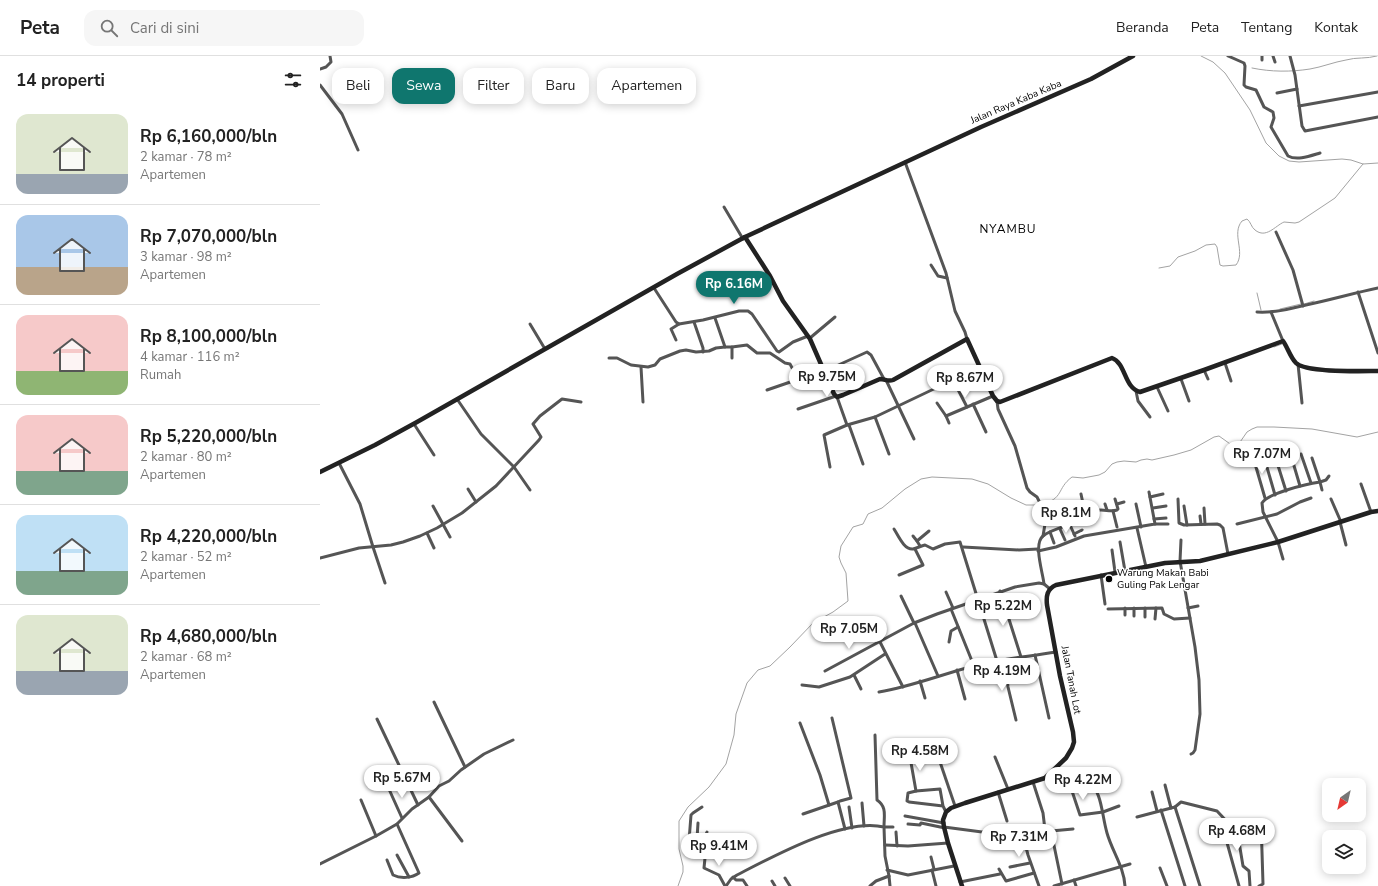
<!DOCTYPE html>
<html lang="id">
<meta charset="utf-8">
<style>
:root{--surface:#fff;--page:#f6f6f6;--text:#222;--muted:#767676;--line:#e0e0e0;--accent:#0f766e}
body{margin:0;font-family:"Nunito Sans",sans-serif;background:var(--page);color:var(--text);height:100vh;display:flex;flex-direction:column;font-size:15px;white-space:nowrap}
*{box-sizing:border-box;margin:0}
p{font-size:13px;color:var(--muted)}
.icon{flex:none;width:22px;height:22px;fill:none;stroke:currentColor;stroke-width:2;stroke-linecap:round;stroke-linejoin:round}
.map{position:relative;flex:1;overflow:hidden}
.panel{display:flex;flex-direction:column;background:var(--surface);width:320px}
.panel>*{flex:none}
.top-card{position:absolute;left:12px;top:12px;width:380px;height:36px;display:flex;gap:8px}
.needle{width:26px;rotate:214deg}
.controls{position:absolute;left:1002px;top:722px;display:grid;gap:8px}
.controls a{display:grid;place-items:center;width:44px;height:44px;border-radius:8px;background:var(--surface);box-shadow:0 2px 10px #0003;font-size:20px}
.price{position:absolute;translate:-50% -34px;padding:0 9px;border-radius:14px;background:#fff;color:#222;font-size:13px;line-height:26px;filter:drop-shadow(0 1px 2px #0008)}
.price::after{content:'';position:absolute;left:50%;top:24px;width:12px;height:9px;margin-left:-6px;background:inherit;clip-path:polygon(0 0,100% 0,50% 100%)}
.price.on{background:var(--accent);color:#fff}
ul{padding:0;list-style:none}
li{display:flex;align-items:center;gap:12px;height:100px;padding:0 16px}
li+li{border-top:1px solid var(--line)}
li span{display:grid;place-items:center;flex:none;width:112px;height:80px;border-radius:12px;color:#555}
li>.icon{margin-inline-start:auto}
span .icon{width:48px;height:48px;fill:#fffc;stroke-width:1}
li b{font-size:17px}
h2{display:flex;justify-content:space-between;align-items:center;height:48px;padding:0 16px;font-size:17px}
.pill{padding:0 14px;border-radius:12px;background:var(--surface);box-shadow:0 2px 10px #0003;font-size:14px;line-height:36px}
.pill.on{background:var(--accent);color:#fff}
header{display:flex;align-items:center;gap:24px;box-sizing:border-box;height:56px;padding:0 20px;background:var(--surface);border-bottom:1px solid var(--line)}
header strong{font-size:19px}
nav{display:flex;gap:22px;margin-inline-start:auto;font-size:14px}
.search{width:280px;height:36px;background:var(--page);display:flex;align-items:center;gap:10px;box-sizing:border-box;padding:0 14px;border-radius:12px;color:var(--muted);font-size:15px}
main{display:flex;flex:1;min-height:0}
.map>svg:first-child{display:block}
</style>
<header>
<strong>Peta</strong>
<div class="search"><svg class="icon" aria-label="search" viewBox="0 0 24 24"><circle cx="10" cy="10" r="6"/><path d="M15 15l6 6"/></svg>Cari di sini</div>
<nav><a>Beranda</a><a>Peta</a><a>Tentang</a><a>Kontak</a></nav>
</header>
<main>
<section class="panel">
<h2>14 properti<svg class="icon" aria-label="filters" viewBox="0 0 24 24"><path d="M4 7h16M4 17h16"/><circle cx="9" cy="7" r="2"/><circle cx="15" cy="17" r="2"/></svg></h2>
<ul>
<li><span style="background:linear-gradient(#dfe7d0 75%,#9aa5b1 0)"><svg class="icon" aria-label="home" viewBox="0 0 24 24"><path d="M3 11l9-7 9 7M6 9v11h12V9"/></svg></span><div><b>Rp 6,160,000/bln</b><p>2 kamar · 78 m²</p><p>Apartemen</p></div></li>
<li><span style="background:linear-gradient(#a9c7e8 65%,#b9a48a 0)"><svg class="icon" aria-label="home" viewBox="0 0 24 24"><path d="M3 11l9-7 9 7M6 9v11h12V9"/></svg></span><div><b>Rp 7,070,000/bln</b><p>3 kamar · 98 m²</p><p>Apartemen</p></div></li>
<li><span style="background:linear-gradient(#f6c9c9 70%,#8fb573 0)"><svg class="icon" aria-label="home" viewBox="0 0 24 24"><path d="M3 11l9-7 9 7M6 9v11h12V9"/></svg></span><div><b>Rp 8,100,000/bln</b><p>4 kamar · 116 m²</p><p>Rumah</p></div></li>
<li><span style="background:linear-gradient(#f6c9c9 70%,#7fa58c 0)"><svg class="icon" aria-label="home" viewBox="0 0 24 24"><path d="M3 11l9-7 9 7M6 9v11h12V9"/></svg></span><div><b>Rp 5,220,000/bln</b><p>2 kamar · 80 m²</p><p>Apartemen</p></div></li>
<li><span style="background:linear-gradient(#bfe0f5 70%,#7fa58c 0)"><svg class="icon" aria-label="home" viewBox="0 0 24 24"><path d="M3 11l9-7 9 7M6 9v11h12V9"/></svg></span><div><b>Rp 4,220,000/bln</b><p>2 kamar · 52 m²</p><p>Apartemen</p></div></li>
<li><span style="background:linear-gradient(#dfe7d0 70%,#9aa5b1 0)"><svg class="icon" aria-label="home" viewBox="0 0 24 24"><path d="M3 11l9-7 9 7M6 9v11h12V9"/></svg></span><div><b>Rp 4,680,000/bln</b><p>2 kamar · 68 m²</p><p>Apartemen</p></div></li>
</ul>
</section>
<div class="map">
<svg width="1058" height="830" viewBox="0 0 1058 830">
<rect width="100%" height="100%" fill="#fff"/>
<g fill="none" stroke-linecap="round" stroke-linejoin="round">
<g stroke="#a3a3a3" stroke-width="1">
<path d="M881,0L893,6L905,17L930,54L946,87L959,100L969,105L979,106L1022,103L1031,104L1043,108L1058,107"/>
<path d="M932,12C951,16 971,16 990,13C1002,11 1014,6 1026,4C1036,1 1047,3 1057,0"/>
<path d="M839,212L850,210L858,201L875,195L886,189L895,188L897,191L900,209L903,210L916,209C926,196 911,178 922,165L927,163C931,166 931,171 935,174C946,183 955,170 964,166L975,167L979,166L1015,142L1043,108"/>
<path d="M937,237L941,254"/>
<path d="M984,248L994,245"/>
<path d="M960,253L981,248"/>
<path d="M954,291L962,288"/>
<path d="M721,449C745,442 736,433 752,421L763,422L779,419L785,416L792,408L797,406L804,405L816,406L821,404L827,403L832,404L854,399L871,394L894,381L899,380L913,390L918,389L927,376L932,373L937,371H954L992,373L1037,381L1058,376"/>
<path d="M358,830L363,816V810L359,793V765L368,751L389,731L406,708L414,679L416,658L427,627L438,614L450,610L470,591L493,567L513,556L528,545L526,517L521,507L519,501L521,490L533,471L543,468L548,458L562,452L585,433L601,423L612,421L652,423L668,428L691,442L706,449H718"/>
</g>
<g stroke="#555" stroke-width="3">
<path d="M908,0L924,7L925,10L924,29L926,31L936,34L944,51L953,56L954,62L951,71L968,100C977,105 990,100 1000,97"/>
<path d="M942,0V4"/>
<path d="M953,0L955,6"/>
<path d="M970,0L975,19L982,70L985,75L1058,61"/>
<path d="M0,13L6,11L11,6L10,0"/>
<path d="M0,29L22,58L38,94"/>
<path d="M957,37L977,33"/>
<path d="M979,50L1058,36"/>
<path d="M585,106L626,217L635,255L645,276L647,283"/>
<path d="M404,151L423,183"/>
<path d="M956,176L973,214L983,250"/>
<path d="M611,209L618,220L627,222"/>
<path d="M334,232L356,266L359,268L383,264L419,255H428L432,258L457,295L459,296L473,286L488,280"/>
<path d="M1038,236L1058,297"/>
<path d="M937,256C954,257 970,253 986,249C1010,244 1034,237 1058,232"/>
<path d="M951,256L963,285"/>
<path d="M395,262L405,291H412V302"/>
<path d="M374,266L383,292V296"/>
<path d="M210,268L225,293"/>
<path d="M490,282L515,261"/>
<path d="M356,284L351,273L359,268"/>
<path d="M412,291L427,289L437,297H450L465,307L470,308L478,323"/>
<path d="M289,302H297L311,309L328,311L335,309L340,303L360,295L366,294L376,296L389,295L396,292L405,291"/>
<path d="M905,307L911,325"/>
<path d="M978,308L982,347"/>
<path d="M321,311L323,346"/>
<path d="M884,314L888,323"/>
<path d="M861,323L869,345"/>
<path d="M566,324L594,383"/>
<path d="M633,324L647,351"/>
<path d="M837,331L848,355"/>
<path d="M447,334L514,311L547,296L551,299L564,323"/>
<path d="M816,335L818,345L830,361"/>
<path d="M517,341L527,369"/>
<path d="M137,343L161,378L194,411L210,434"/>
<path d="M677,345L678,353L695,390L707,432L710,436L717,441L720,447V457L725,468L723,480"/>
<path d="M617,347L626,360L673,340"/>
<path d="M653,348L666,376"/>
<path d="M478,353L516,340"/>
<path d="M626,360L629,367"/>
<path d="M555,361L569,398"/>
<path d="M94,368L114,399"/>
<path d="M529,369L543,408"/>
<path d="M931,394L945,442"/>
<path d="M942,394L955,439"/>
<path d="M981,398L991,427"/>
<path d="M955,400L966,435"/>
<path d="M972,403L980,430"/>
<path d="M19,407L40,448L53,491L65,527"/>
<path d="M510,411L504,379L527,369L555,361L660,311"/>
<path d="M1041,428L1051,456"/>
<path d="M148,433L156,446"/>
<path d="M1002,434L1000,426L1006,424L1009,420"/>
<path d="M761,438L765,457"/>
<path d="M830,441L843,438"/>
<path d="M858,443L859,467L864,469L897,468L900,469L903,472L908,498"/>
<path d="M1011,443L1021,466"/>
<path d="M785,448L787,454"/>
<path d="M797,448L804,446"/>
<path d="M816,448L821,471"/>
<path d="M113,450L130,481"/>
<path d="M864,450L867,469"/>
<path d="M833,452L846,450"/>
<path d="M884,452L885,468"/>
<path d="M793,455L797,471"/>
<path d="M880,460L881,468"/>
<path d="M834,463L846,462"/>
<path d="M1020,466L1026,489"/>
<path d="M835,468H848"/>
<path d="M917,468L957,458L980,446L991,442"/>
<path d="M750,469L755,480"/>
<path d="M817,472L826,511"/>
<path d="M574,473C578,479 584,494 593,493C597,492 601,490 605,489L613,493L625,488L640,486L677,605"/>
<path d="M740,473L745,484"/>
<path d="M730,476L734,487"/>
<path d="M107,477L114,492"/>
<path d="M754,478L762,474"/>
<path d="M593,480L597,485"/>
<path d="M861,484L860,505L875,591L879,624L880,658L875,694L873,697L871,698"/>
<path d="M800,486L805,515"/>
<path d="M600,490L597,485L609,475"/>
<path d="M643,491L699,494L718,493"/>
<path d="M792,494L795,516"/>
<path d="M718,495L736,491L764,480L835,468L829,436"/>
<path d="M0,502L39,492L71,489L83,486L100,480L117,472L142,457L176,430L219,384L221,381L213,368L220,360L242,343L261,346"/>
<path d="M963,503L958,486L943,456L942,447C948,437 987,428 1000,426L992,402"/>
<path d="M579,519L603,509L595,493"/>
<path d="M781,519L785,548"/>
<path d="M724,528C723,517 713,488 723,480C730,474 747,470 757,466L759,460C766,456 774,454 781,454C787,454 791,456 797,454L798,453L795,443"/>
<path d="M680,535L701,601"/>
<path d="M626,536L633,552"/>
<path d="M581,540L594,567"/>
<path d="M868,552L878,550"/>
<path d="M631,553L654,610"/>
<path d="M788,553L842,552L844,558L854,563L870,562"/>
<path d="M805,559V552"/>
<path d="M814,560V552"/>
<path d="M825,561V552"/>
<path d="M835,563L836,552"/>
<path d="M595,567L618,620"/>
<path d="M560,586L583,631"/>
<path d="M629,586L631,575L638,571"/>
<path d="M715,599L729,662"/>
<path d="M685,604L688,631L696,664"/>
<path d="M637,614L645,643"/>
<path d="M505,615L594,567L617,558L695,531L719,527L724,528L730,533"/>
<path d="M534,619L541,633"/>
<path d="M600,625L605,642"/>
<path d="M482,629L499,631L530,621L565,598"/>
<path d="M559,636C595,630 630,615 666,607C689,602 713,600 736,596"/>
<path d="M114,646L145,711"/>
<path d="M57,663L98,749"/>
<path d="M480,667L500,719L509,749"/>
<path d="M555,679L557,744C567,751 564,759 564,771H573"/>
<path d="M590,701L596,735"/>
<path d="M675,701L688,733"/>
<path d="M619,703L635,750"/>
<path d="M734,715L749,726L760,759L783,756L799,750"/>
<path d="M767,722C783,738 781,756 787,777C792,795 804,811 805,830"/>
<path d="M713,726L723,757L725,774"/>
<path d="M845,729L851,752"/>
<path d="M68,731L82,762"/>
<path d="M678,736L687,765"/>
<path d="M832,736L837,755"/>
<path d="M109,741L142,785"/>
<path d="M41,744L56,780"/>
<path d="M518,746L525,773"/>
<path d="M542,747L544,770"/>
<path d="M623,750L589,746L587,745L588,737L596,735L620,733L623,750L626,756"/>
<path d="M382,751L373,757L371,759L368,798L369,799H386"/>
<path d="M529,751L532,772"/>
<path d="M855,751L880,830"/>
<path d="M841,754L865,830"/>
<path d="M483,758L518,746L520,745L531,742L512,662"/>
<path d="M585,760L624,767"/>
<path d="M817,761L855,751L861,746L897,755L912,771L917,774L923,810L929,815L930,830"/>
<path d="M901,765L919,830"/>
<path d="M588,768L600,769L601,767L625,772"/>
<path d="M624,771L662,776L725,774L731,775L753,773"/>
<path d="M731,775L742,828"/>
<path d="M387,776L383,785L386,792L384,812L399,819L405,830"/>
<path d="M576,776L577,790"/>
<path d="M702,776L708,799L719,830"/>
<path d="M565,789L588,790L628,787"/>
<path d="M77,799L89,821"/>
<path d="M376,799L378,767"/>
<path d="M611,801L614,813"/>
<path d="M67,804L73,819C81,823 92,822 99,817L77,768"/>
<path d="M0,808L56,780L77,768L92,753L109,741L119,730L129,725L141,714L164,698L193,684"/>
<path d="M690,811L710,807"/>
<path d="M840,812L847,830"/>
<path d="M679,813L686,825L714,817"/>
<path d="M567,814L588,819L634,810"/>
<path d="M612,814L616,830"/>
<path d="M413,821L416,824H423L427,830"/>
<path d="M465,822L470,830"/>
<path d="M754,824L756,830"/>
<path d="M452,825L455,830"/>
<path d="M640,826L680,818"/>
<path d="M406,830L411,823L417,819C452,801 524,761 564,771L565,800L569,820L570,830"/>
<path d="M550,830L556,825L569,820"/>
<path d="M734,830L810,808"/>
<path d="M939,830L943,828L941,764"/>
</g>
<g stroke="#222" stroke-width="4.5">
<path d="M425,181L450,220L463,245L490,283L514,338L517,341L523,339L560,323C565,323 568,326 573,324L647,283L673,340L677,345L680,346L792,302C806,307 804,332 820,336L884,314L963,285C968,292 970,301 976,307C986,317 1043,315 1058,315"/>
<path d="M0,416L55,389L97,366L357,218L425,181L661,71L771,23L813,0"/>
<path d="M642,830L628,787L624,771L623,764L626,756L631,752L645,747L725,722L746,702L752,692L754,686L753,676L740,620L727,549C726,540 727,533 736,529L845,507L880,505L958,486L1051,456L1058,455"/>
</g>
</g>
<circle fill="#000" stroke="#fff" stroke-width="1.5" cx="789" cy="523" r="4"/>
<g text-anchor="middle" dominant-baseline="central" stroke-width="3" stroke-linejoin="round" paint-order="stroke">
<g font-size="10" fill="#000" stroke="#fff">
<text transform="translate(696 46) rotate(-23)">Jalan Raya Kaba Kaba</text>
<text transform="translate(751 624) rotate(79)">Jalan Tanah Lot</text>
</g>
<g font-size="10" fill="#000" stroke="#fff" text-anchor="start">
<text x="797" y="517">Warung Makan Babi<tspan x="797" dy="12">Guling Pak Lengar</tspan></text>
</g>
<g font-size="12" letter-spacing="1" fill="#000" stroke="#fff">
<text x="688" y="173">NYAMBU</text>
</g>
</g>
</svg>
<div class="controls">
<a><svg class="needle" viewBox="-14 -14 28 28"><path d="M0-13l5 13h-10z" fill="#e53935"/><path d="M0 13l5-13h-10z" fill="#767676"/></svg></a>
<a><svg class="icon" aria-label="layers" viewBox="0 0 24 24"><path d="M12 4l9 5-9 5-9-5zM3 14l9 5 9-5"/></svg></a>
</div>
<b class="price on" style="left:414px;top:249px">Rp 6.16M</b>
<b class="price" style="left:507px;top:342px">Rp 9.75M</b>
<b class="price" style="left:645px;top:343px">Rp 8.67M</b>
<b class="price" style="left:942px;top:419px">Rp 7.07M</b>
<b class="price" style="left:746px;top:478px">Rp 8.1M</b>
<b class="price" style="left:683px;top:571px">Rp 5.22M</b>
<b class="price" style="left:529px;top:594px">Rp 7.05M</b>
<b class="price" style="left:682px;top:636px">Rp 4.19M</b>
<b class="price" style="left:600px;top:716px">Rp 4.58M</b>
<b class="price" style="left:82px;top:743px">Rp 5.67M</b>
<b class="price" style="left:763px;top:745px">Rp 4.22M</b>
<b class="price" style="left:917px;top:796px">Rp 4.68M</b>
<b class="price" style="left:699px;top:802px">Rp 7.31M</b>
<b class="price" style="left:399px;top:811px">Rp 9.41M</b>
<div class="top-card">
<a class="pill">Beli</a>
<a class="pill on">Sewa</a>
<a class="pill">Filter</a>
<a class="pill">Baru</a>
<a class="pill">Apartemen</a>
</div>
</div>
</main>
